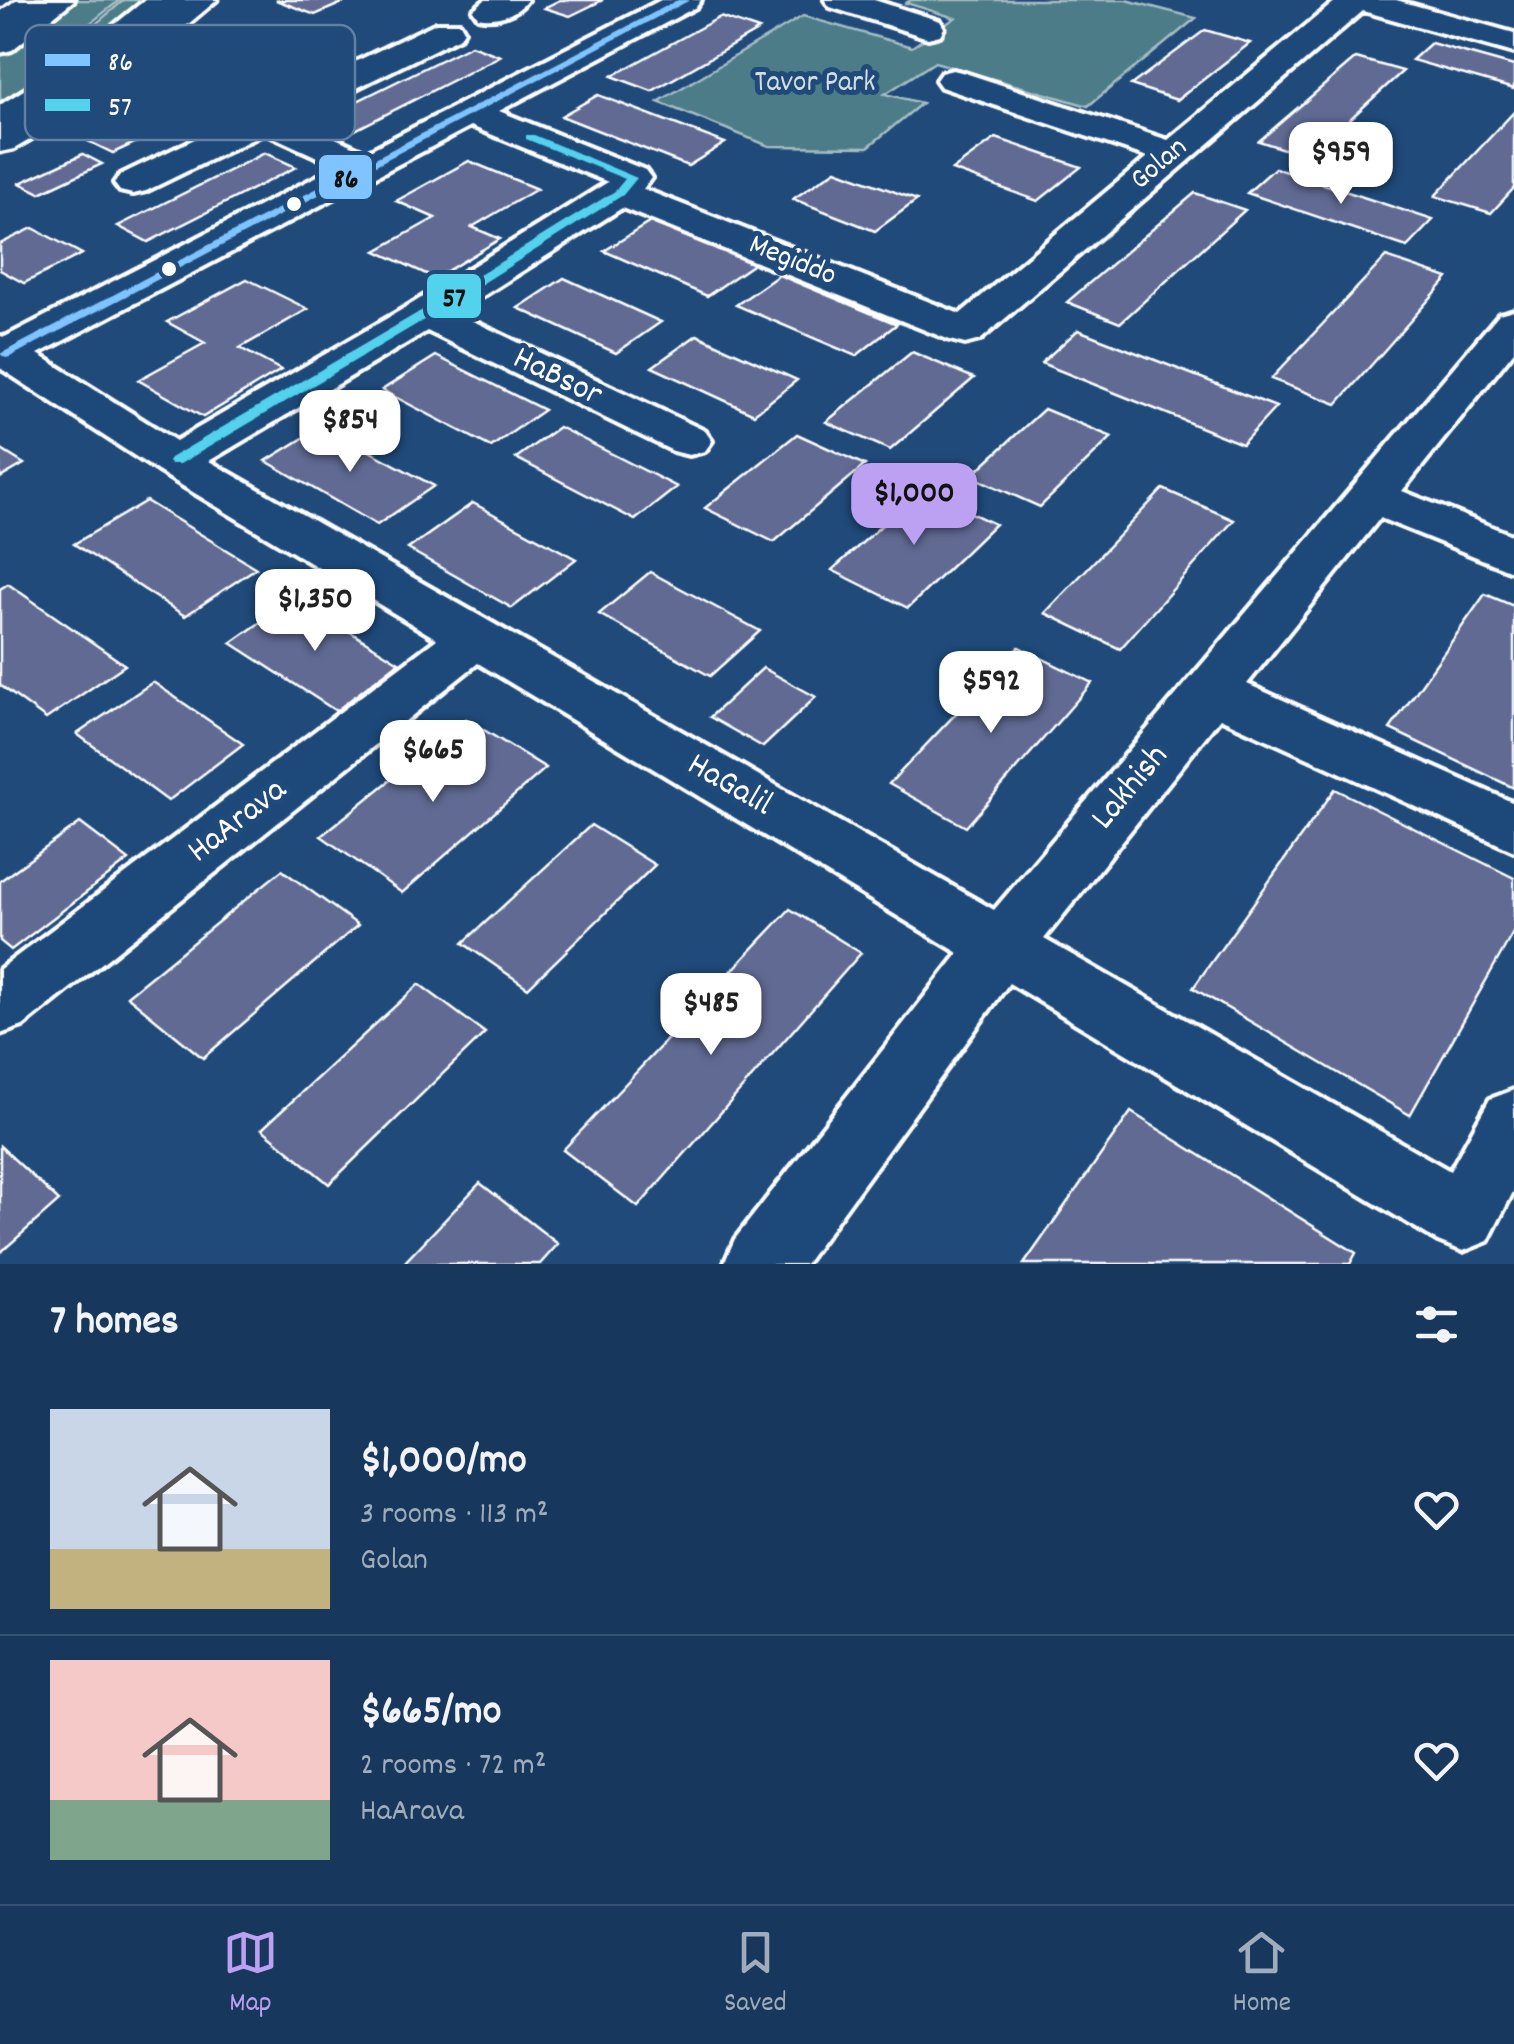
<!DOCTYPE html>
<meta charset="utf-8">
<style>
:root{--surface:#17385c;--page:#203f62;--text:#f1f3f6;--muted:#9eacbb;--line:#365272;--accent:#bca0f2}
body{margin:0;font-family:Dekko,sans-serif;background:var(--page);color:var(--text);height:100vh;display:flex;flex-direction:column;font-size:38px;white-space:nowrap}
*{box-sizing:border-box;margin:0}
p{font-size:32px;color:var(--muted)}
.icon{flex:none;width:55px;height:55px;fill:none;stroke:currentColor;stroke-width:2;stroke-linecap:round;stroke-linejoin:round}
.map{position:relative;height:1264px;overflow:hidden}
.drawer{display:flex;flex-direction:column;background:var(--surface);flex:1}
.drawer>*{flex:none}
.price{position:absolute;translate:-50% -85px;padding:0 22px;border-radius:20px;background:#fff;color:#222;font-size:32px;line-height:65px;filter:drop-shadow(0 2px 5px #0008)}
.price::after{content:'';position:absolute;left:50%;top:60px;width:30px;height:22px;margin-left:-15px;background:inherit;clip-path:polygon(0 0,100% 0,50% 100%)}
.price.current{background:var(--accent);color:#111}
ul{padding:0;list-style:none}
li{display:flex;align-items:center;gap:30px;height:250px;padding:0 50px}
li+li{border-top:2px solid var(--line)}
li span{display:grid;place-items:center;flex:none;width:280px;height:200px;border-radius:0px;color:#555}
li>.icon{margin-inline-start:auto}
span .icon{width:120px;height:120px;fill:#fffc;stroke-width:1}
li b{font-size:42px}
h2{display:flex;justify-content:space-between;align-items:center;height:120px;padding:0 50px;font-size:42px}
.dock{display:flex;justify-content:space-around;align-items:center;height:140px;border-top:2px solid var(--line);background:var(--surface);font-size:28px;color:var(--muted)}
.dock a{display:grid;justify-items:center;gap:5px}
.dock .current{color:var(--accent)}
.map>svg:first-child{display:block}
</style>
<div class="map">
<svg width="1514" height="1264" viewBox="0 0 1514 1264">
<rect width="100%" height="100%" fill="#1f4a7a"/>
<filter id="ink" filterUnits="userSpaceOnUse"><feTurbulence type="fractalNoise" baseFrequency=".01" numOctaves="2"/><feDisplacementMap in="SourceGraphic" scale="20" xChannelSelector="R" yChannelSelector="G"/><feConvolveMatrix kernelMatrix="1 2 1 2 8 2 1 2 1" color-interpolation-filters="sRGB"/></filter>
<g filter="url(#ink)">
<g fill="#4c7c87" stroke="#a6bec3" stroke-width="2.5">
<path d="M58,0H120L46,58L72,44L124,0H165L0,121V43Z"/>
<path d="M911,0H1126L1196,18L1088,106L935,62L885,94L922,103L868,147L769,146L658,102L803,16L912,47L955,18L906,3Z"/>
</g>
<g fill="#606a93" stroke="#fff" stroke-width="2.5">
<path d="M276,0H349L315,15Z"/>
<path d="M560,0H603L570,16L544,8Z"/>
<path d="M720,17L759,30L652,91L612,76Z"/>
<path d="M1205,30L1250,43L1177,100L1131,85Z"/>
<path d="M1431,43L1514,66V89L1412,60Z"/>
<path d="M471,45L500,56L349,133L319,120Z"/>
<path d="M1356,58L1403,71L1308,157L1259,141Z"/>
<path d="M232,68L265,82L113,153L80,137Z"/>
<path d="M598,95L725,143L688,166L561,116Z"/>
<path d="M1514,112V188L1491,213L1435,196Z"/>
<path d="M996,138L1081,167L1038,201L952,170Z"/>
<path d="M265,153L296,167L148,242L118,226Z"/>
<path d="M83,154L102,164L40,193L20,183Z"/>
<path d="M469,161L537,189L472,227L500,239L435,278L376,251L435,218L396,201Z"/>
<path d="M1275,168L1433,220L1407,247L1247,193Z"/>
<path d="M836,170L917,200L875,231L793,199Z"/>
<path d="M1195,193L1245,210L1120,323L1067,302Z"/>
<path d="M652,221L755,263L707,296L604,251Z"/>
<path d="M33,228L82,254L24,283L0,270V244Z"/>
<path d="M1386,257L1448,278L1337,404L1271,379Z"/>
<path d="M779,275L897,324L856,356L736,305Z"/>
<path d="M564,278L661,322L616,353L518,308Z"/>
<path d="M247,279L308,309L240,348L281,370L203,417L138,380L205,343L167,322Z"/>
<path d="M1078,330L1276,407L1242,444L1041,363Z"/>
<path d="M697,335L797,380L754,414L652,367Z"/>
<path d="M912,352L974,378L890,450L826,422Z"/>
<path d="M436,356L544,410L491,447L382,390Z"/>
<path d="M1044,409L1112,437L1040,507L971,476Z"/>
<path d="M323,426L434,486L377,525L266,461Z"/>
<path d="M559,427L677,487L635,520L516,458Z"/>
<path d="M797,434L865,465L774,542L705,508Z"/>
<path d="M0,449L24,464L0,478Z"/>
<path d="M1163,489L1234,520L1120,649L1045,613Z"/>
<path d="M921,490L995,524L908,608L832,570Z"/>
<path d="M146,501L256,568L185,616L74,544Z"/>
<path d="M473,503L576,559L512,608L408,549Z"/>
<path d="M650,572L760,631L710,676L599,614Z"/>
<path d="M8,584L125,665L46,719L0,685V589Z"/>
<path d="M1485,594L1514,606V788L1390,729Z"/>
<path d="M295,598L399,662L336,711L231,643Z"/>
<path d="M1019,647L1092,683L966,827L889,784Z"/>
<path d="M763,668L816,697L763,747L710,717Z"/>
<path d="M153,682L243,744L168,801L77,734Z"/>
<path d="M466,719L546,768L402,893L321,836Z"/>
<path d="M1335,789L1514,878V931L1410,1115L1193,988Z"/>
<path d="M80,823L129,860L11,950L0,941V881Z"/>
<path d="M591,825L655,865L528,988L463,943Z"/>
<path d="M282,870L358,925L203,1058L127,996Z"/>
<path d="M790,909L861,953L638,1207L563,1150Z"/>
<path d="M419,984L485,1033L329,1184L262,1129Z"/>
<path d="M1131,1112L1356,1253L1350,1264H1024Z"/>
<path d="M0,1146L59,1201L0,1253Z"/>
<path d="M480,1183L558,1244L540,1264H403Z"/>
</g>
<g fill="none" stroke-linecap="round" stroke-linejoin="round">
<defs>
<g id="minor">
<path d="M37,0H74L12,50L0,53V27Z"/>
<path d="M145,0H181L94,75L13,129L0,132V105L70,61Z"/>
<path d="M485,0H527C517,15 494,21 478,17L473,10Z"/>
<path d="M661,0H701L696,7L499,111L645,170L651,178L643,189L960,314L1148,157L941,87L936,80L941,73L953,70L965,73L1168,140L1337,0H1396L1514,33V53L1363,11L980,340L965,344L950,340L622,208L456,313L705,431L712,441L705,451L689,455L673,451L427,331L209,461L994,910L1499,314L1514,310V351L1402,491L1514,536V572L1380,518L1247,684L1514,803V851L1220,718L1044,939L1450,1171L1490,1099L1514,1090V1190L1488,1241L1463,1251L1438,1241L1009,983L805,1264H724L735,1239L959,953L478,663L23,1026L0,1034V969L437,639L158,471L0,368V336L5,337L337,166L265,133L146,191L133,194L120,191L114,183L120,175L436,23H460L464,30L460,37L294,119L366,152ZM471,126L608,182L410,305L176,441L38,354Z"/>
<path d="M825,0H874L940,21L944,28L940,35L928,38L830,7Z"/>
</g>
<g id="major">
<path d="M16,0H54L12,35L0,38V12Z"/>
<path d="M179,0H217L95,102L14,149L0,152V125L69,86Z"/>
</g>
</defs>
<use href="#minor" stroke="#fff" stroke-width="8"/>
<use href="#major" stroke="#fff" stroke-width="7"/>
<use href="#minor" fill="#1f4a7a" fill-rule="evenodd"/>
<use href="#major" fill="#1f4a7a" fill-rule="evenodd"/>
<defs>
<path id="bus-1" d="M678,0H690L10,357L6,358L0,354Z"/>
<path id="bus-2" d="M526,135H534L637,178L623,195L429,317L180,464H170L168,461L170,458L421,311L615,191L625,179L526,139Z"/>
</defs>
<use href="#bus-1" stroke="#1f4a7a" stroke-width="7"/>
<use href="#bus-2" stroke="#1f4a7a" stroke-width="7"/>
<use href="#bus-1" fill="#80c4ff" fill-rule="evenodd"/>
<use href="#bus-2" fill="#53d2ee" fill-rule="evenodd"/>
</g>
</g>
<g fill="#fff" stroke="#1f4a7a" stroke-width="4">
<circle cx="294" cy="204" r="9"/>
<circle cx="169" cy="269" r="9"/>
</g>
<g text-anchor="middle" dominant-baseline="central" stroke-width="10" stroke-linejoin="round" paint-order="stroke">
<g font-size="30" fill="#d2dee1" stroke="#1f4a7a">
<text x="815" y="84">Tavor Park</text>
</g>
<g font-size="30" fill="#fff" stroke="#1f4a7a">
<text transform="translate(1160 165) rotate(-40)">Golan</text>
<text transform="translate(792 262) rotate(22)">Megiddo</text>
</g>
<g font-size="35" fill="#fff" stroke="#1f4a7a">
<text transform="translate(557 378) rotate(26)">HaBsor</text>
<text transform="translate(729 786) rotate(30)">HaGalil</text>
<text transform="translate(1131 788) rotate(-50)">Lakhish</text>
<text transform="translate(238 822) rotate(-38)">HaArava</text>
</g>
</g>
<rect x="25" y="25" width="330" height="115" rx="15" fill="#1f4a7a" stroke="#6280a2" stroke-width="2.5"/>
<rect x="45" y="54" width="45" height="12" fill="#80c4ff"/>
<rect x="45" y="99" width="45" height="12" fill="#53d2ee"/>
<g font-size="28" fill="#fff">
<text x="108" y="70">86</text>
<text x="108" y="115">57</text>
</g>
<g stroke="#1f4a7a" stroke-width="4">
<rect x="317" y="153" width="57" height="48" rx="10" fill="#80c4ff"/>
<rect x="425" y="272" width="58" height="48" rx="10" fill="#53d2ee"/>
</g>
<g font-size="28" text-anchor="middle" font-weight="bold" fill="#111">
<text x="346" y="187">86</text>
<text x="454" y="306">57</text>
</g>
</svg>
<b class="price" style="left:1341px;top:207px">$959</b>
<b class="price" style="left:350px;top:475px">$854</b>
<b class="price current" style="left:914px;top:548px">$1,000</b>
<b class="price" style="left:315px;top:654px">$1,350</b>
<b class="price" style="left:991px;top:736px">$592</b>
<b class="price" style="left:433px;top:805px">$665</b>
<b class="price" style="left:711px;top:1058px">$485</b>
</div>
<section class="drawer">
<h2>7 homes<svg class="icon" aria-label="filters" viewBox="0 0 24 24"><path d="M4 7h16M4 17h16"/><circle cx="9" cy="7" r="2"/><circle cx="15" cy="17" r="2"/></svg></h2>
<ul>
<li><span style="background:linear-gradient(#c9d6e8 70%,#c2b280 0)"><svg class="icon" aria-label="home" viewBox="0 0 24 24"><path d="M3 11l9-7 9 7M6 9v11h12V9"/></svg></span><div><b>$1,000/mo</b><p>3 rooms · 113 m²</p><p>Golan</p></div><svg class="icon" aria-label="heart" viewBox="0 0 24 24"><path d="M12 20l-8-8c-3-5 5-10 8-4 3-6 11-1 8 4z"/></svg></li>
<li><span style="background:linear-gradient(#f6c9c9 70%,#7fa58c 0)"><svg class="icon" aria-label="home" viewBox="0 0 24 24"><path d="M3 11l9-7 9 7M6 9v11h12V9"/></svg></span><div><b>$665/mo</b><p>2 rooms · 72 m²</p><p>HaArava</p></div><svg class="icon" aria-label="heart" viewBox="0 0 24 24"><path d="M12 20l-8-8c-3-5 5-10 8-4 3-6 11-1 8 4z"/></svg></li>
</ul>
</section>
<nav class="dock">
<a class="current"><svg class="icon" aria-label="map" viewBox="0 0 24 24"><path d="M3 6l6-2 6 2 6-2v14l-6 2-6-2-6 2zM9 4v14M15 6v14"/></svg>Map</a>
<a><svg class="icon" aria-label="saved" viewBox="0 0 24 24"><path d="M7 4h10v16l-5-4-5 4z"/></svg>Saved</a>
<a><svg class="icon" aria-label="home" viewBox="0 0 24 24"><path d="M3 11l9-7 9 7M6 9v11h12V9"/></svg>Home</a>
</nav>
